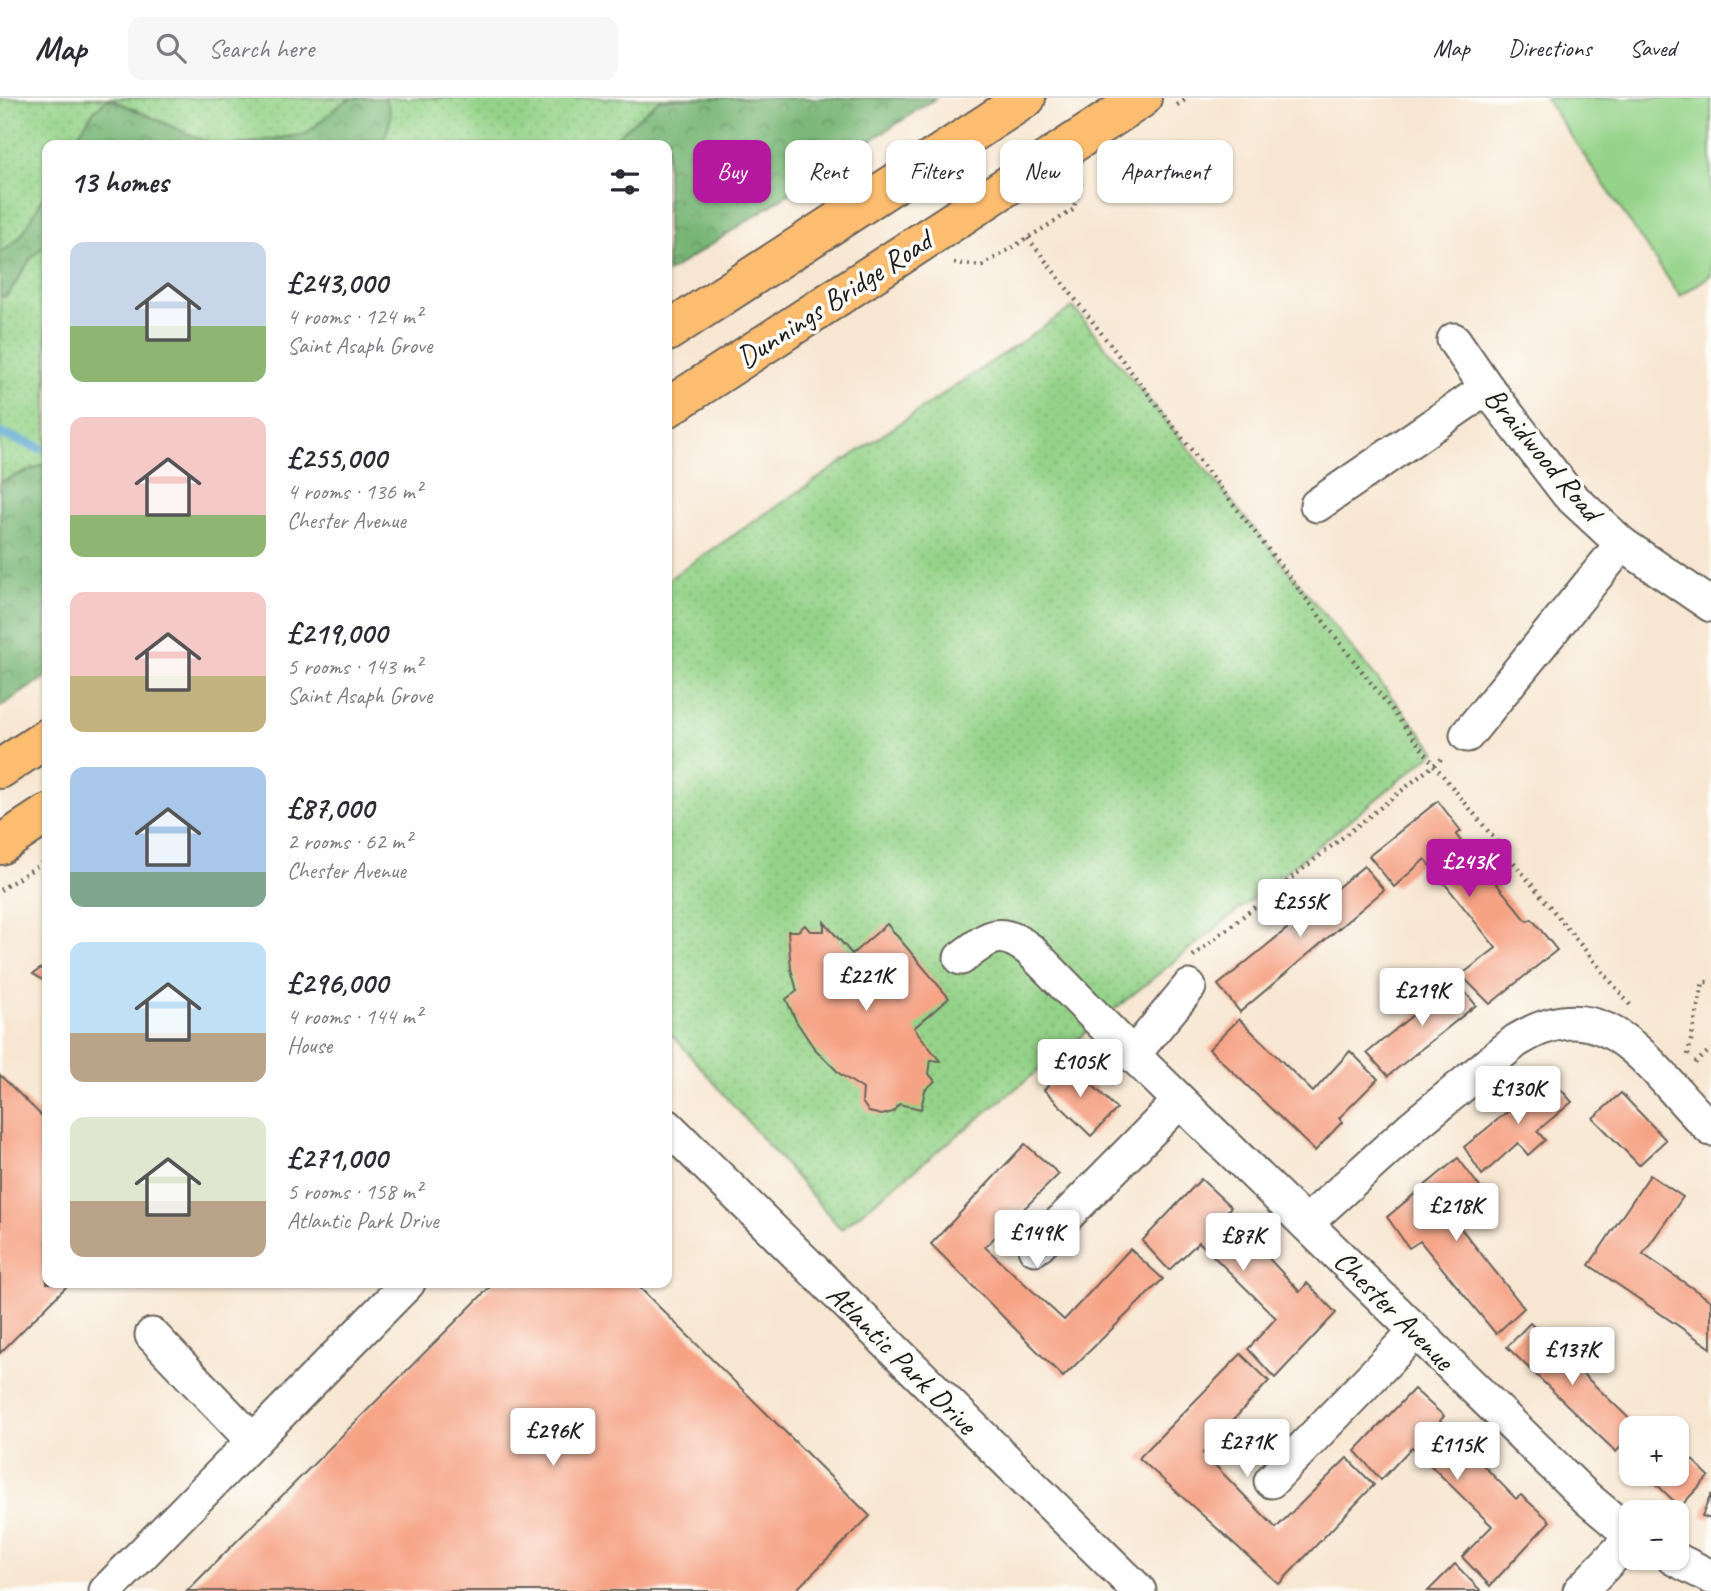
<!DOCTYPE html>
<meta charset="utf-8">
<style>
:root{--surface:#fff;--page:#f7f7f7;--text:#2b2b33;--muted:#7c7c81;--line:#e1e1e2;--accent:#b5179e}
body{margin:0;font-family:Caveat,sans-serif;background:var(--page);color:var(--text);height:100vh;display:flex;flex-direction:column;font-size:26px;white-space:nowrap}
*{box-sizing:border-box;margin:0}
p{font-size:23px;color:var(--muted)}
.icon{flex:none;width:38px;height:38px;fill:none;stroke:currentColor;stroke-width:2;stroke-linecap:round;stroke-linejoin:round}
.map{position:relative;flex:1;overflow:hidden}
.drawer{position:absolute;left:42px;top:42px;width:630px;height:1148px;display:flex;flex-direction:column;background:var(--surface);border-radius:14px;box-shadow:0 2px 5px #0004}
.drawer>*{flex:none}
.top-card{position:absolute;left:693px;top:42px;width:665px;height:63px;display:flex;gap:14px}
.fabs{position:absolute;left:1619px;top:1318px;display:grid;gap:14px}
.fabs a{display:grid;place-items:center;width:70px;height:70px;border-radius:14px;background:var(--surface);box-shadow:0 2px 5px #0004;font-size:35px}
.price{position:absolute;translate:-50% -60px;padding:0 16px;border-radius:7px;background:#fff;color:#222;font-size:23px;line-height:46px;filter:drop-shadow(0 2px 4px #0008)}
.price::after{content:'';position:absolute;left:50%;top:42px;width:21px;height:16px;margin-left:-10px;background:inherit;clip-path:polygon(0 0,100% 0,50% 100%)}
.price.active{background:var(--accent);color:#fff}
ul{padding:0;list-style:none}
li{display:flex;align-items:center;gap:21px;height:175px;padding:0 28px}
li span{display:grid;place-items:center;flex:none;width:196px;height:140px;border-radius:14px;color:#555}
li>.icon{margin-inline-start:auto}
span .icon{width:84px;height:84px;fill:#fffc;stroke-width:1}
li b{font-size:30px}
h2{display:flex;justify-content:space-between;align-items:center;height:84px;padding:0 28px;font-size:30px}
.pill{padding:0 24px;border-radius:14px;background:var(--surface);box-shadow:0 2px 5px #0004;font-size:24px;line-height:63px}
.pill.active{background:var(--accent);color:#fff}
header{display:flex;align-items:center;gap:42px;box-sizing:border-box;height:98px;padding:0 35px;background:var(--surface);border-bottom:2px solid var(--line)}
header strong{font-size:33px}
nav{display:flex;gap:38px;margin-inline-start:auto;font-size:24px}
.search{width:490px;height:63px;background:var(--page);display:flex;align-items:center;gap:18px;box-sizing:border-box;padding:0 24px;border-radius:14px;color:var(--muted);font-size:26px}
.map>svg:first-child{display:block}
</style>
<header>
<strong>Map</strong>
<div class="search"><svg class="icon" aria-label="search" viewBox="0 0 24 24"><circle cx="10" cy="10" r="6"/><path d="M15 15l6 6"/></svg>Search here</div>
<nav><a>Map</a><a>Directions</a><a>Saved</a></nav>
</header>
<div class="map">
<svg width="1711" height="1493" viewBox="0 0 1711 1493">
<defs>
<pattern id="green-dots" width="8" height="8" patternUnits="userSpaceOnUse" patternTransform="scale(1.75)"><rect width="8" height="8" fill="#94d389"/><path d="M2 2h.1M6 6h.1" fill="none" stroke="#7fb576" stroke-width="1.8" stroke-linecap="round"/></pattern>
<pattern id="forest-crowns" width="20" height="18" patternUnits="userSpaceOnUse" patternTransform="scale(1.75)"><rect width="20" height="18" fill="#77b575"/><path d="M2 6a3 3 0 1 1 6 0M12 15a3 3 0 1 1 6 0" fill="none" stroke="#61925f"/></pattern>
</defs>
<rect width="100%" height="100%" fill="#fdfcf7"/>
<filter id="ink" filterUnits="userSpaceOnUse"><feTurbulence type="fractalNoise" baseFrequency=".0143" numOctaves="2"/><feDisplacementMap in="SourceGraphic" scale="14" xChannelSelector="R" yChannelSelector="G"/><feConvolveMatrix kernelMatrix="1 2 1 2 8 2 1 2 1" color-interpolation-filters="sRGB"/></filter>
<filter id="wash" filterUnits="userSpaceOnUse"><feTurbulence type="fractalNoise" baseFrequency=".00686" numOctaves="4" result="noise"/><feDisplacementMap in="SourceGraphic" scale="28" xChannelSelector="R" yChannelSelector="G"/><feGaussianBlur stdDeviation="1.57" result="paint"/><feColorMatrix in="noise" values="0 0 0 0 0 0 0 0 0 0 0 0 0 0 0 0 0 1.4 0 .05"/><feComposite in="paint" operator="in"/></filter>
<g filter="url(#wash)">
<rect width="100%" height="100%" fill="#f7e6d1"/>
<g fill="url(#green-dots)" stroke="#587852" stroke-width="2">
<path d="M0,0H893L667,47H47V564L0,596Z"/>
<path d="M1073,209L1436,653L841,1131L667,931V482Z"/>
</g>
<g fill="url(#forest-crowns)" stroke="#4a6848" stroke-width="2">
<path d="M352,0H384C395,15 390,25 384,41L363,47H236L306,36L341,6Z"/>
<path d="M681,0H936L667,175V47H607L659,2Z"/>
<path d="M106,2H113L209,45L221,47H71L94,13Z"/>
<path d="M47,91V146L32,159L7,198H0V153C21,149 37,109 47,91Z"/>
<path d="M47,365V578L0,609V384Z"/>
</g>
<path fill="#94d389" stroke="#587852" stroke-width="2" d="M1545,0H1711V177L1680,198Z"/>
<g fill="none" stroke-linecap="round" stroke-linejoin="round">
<path stroke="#55a5cf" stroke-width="10" d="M0,335L40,350"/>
</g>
<g id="blocks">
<g fill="#f6a284">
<path d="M1438,703L1461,733L1456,737L1527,823L1532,821L1557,852L1490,906L1461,877L1496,850L1425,761L1394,789L1369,758Z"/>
<path d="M1364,768L1384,792L1240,914L1218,887Z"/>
<path d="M824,824L852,856L887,826L949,900L914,930L940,963L931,962L929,976L935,983L925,992L921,1011L899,1006L893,1014L882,1017L869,1014L862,1004L863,991L840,976L814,950L796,923L786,901L797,893L791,871L788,833H798L805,827L810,833H824Z"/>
<path d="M47,866V885L33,876Z"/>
<path d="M1455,882L1476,907L1388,978L1367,955Z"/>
<path d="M1239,921L1313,994L1350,953L1378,981L1339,1020L1342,1024L1315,1053L1209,951Z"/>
<path d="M1070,965L1117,1011L1091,1038L1044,992Z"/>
<path d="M0,977L47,1023V1185H70L0,1255Z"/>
<path d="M1550,979L1572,1004L1537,1033L1545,1042L1528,1057L1518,1045L1482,1077L1464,1049Z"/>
<path d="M1621,995L1666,1042L1639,1067L1593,1020Z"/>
<path d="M1025,1046L1059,1076L985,1149L1064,1222L1130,1151L1163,1181L1063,1279L931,1146Z"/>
<path d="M1458,1060L1482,1092L1452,1119L1524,1210L1496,1236L1420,1143L1409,1150L1387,1119Z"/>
<path d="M1650,1077L1683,1099L1643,1156L1711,1203V1250L1589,1167Z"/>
<path d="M1201,1081L1231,1109L1226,1114L1300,1194L1307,1185L1336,1215L1275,1280L1248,1251L1276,1220L1199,1144L1169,1172L1142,1143Z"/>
<path d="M494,1185H635L870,1418L795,1493H187Z"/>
<path d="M1530,1225L1639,1330H1631V1337L1616,1354L1507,1249Z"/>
<path d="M1241,1256L1269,1283L1203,1355L1276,1430L1347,1360L1374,1387L1279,1486L1139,1360Z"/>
<path d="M1414,1291L1444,1318L1440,1323L1516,1401L1521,1397L1550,1423L1490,1488L1462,1459L1492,1428L1412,1349L1381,1382L1355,1353Z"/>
<path d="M1676,1346L1709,1378L1680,1409L1646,1376H1676Z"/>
<path d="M1711,1396V1421L1702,1418Z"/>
<path d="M1455,1466L1481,1493H1428Z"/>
</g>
</g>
</g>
<g filter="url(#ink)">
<use href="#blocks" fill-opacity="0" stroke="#69635b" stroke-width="2"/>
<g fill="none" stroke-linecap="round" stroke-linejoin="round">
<defs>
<g id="minor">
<path d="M1454,242L1487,290L1568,396L1622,446L1711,507"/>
<path d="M1317,407L1487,290"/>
<path d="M1467,637L1622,446"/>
<path d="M961,860C989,839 999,828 1030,852L1133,957"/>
<path d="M1189,889L1133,957L1588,1401L1631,1437"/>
<path d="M667,1028L1139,1493"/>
<path d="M1306,1125L1413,1028L1516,943C1610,884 1653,977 1711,1031"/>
<path d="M1035,1150L1179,1004"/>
<path d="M152,1237L253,1343"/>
<path d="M1271,1383L1415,1234"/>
<path d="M1673,1460L1711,1479"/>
<path d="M106,1493L408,1185"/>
<path d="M1580,1493L1631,1440"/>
</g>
<g id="highway">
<path d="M667,234L1026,0"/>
<path d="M667,310L1142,0"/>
<path d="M0,671L47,640"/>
<path d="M0,747L47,716"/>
</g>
</defs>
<use href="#minor" stroke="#69635b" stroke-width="37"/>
<use href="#highway" stroke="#69635b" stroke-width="42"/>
<g stroke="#69635b" stroke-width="4.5" stroke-dasharray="2 5" stroke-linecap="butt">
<path d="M1177,7L1188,0"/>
<path d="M1028,140L1435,668L1630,907"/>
<path d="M954,165L982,168L1073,112L1082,82"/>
<path d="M0,792L47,762"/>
<path d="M1193,858L1444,659"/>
<path d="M1688,957L1703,884H1711"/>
<path d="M1695,965L1711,951"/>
</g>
<use href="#minor" stroke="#fff" stroke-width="33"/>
<use href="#highway" stroke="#fcbd6f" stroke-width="38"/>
</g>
</g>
<g text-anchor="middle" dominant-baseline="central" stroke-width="7" stroke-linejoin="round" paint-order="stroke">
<g font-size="30" fill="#1c1c1c" stroke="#fdfcf7">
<text transform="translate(834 201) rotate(-33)">Dunnings Bridge Road</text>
<text transform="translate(1543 356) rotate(50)">Braidwood Road</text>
<text transform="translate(1394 1212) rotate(45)">Chester Avenue</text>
<text transform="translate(902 1261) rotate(45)">Atlantic Park Drive</text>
</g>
</g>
</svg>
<div class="fabs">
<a>+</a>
<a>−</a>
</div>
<b class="price active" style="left:1469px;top:801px">£243K</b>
<b class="price" style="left:1300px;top:841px">£255K</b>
<b class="price" style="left:866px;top:915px">£221K</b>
<b class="price" style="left:1422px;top:930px">£219K</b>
<b class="price" style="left:1080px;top:1001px">£105K</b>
<b class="price" style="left:1518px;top:1028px">£130K</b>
<b class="price" style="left:1456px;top:1145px">£218K</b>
<b class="price" style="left:1037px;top:1172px">£149K</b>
<b class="price" style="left:1243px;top:1175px">£87K</b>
<b class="price" style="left:1572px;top:1289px">£137K</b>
<b class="price" style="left:553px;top:1370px">£296K</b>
<b class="price" style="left:1247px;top:1381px">£271K</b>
<b class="price" style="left:1457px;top:1384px">£115K</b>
<div class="top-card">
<a class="pill active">Buy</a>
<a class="pill">Rent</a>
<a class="pill">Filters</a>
<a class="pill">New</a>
<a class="pill">Apartment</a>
</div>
<section class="drawer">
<h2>13 homes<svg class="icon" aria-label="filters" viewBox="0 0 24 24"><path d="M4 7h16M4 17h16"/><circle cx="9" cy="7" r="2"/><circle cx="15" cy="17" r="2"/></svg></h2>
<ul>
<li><span style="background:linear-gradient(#c9d6e8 60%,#8fb573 0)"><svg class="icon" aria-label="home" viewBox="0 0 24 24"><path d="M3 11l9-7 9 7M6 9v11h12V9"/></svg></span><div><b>£243,000</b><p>4 rooms · 124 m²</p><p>Saint Asaph Grove</p></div></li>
<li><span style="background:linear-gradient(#f6c9c9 70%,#8fb573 0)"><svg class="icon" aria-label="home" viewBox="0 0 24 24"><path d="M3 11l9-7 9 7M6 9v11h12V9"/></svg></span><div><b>£255,000</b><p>4 rooms · 136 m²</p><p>Chester Avenue</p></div></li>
<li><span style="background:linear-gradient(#f6c9c9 60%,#c2b280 0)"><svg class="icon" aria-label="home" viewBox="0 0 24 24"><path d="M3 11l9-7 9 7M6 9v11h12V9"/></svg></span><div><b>£219,000</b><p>5 rooms · 143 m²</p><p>Saint Asaph Grove</p></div></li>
<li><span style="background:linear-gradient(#a9c7e8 75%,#7fa58c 0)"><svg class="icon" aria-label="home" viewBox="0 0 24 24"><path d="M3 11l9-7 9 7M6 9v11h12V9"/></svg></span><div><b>£87,000</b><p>2 rooms · 62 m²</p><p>Chester Avenue</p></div></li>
<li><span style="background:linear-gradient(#bfe0f5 65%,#b9a48a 0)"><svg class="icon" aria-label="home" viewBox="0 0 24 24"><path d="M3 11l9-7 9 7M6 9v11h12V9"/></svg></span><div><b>£296,000</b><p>4 rooms · 144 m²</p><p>House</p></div></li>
<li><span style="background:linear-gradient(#dfe7d0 60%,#b9a48a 0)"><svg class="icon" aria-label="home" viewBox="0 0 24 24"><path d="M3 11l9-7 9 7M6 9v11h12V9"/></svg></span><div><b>£271,000</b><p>5 rooms · 158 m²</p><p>Atlantic Park Drive</p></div></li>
</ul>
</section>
</div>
